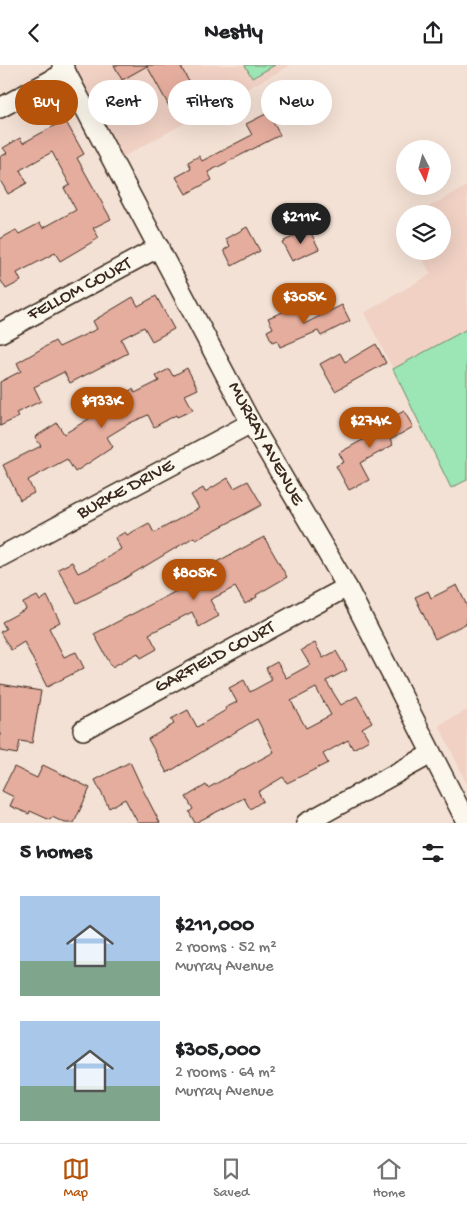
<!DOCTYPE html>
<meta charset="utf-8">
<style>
:root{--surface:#fff;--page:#f2f2f2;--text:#202124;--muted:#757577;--line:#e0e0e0;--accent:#b45309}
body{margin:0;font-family:"Gochi Hand",sans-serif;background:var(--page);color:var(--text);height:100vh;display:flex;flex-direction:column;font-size:19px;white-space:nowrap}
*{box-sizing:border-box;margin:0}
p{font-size:16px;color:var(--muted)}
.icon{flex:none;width:28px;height:28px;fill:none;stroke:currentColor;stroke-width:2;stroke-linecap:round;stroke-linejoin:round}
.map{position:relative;height:758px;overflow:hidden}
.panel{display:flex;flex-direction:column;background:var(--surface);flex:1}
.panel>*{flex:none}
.hud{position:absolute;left:15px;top:15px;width:438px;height:45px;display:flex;gap:10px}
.needle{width:32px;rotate:174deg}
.tools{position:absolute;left:396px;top:75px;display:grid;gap:10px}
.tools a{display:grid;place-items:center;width:55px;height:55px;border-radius:50%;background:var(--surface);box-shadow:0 5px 20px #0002;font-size:25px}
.price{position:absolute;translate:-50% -42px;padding:0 11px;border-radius:18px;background:var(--accent);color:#fff;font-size:16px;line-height:32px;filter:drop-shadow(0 1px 2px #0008)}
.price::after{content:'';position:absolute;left:50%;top:30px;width:15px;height:11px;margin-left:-8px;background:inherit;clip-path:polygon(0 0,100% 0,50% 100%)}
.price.current{background:#222;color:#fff}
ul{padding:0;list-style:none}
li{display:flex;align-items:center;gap:15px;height:125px;padding:0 20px}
li span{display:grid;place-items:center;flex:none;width:140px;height:100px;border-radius:0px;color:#555}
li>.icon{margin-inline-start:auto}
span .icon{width:60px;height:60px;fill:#fffc;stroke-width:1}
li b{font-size:21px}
h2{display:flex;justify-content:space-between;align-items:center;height:60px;padding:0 20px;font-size:21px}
.chip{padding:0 18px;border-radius:22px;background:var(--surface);box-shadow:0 5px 20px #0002;font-size:18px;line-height:45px}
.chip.current{background:var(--accent);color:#fff}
header{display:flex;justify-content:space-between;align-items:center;height:65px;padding:0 20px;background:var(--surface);font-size:22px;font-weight:700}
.tab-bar{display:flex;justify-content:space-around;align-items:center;height:70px;border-top:1px solid var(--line);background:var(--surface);font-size:14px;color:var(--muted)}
.tab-bar a{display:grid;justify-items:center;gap:2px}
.tab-bar .current{color:var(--accent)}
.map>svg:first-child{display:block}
</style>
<header><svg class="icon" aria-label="back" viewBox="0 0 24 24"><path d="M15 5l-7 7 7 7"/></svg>Nestly<svg class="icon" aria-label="share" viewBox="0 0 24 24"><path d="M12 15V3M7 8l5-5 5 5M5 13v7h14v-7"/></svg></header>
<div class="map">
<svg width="467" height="758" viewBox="0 0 467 758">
<rect width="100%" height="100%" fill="#f4e1d5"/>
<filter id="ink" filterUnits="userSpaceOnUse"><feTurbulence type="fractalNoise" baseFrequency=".02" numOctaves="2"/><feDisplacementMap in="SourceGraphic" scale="10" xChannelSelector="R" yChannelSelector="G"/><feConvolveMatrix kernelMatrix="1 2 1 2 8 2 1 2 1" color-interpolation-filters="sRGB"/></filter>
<g filter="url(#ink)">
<g fill="#f0d1c4">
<path d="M63,0H291L121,93Z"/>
<path d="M467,121V264L393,304L364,248L431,209L418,186H442V149H415Z"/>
<path d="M467,645V719L439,660Z"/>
</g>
<g fill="#9ce5b4" stroke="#6c8869">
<path d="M245,0H275L252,13Z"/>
<path d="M467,264V415L451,423L393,304Z"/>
</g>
<g fill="#e5ad9e" stroke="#3b2a1e" fill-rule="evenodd">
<path d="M114,0H180L195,28L169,41L147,1L122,15Z"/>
<path d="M268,48L280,70L208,107L212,115L186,129L176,112L191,104L188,97L199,91L202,96L252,70L246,59Z"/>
<path d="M65,55L84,89L77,93L111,154L93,163L99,173L60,196L55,188L17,208L21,216L6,224L0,214V174L16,165L19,169L40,158L43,163L76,145L64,123L70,120L52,87L20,105L27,118L8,129L0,115V92L7,88L3,83L20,73L23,78Z"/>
<path d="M247,162L260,186L232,201L224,185L230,181L226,174Z"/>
<path d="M309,164L319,184L292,196L282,177Z"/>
<path d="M156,231L174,264L152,276L144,262L121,274L128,288L70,318L64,307L34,322L41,336L16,348L19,352L0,361V317L21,306L17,298L55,276L59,282L97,264L93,256L133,232L138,241Z"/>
<path d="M342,240L350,256L321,271L318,266L280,282L277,275L272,277L267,266L273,263L268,253L297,241L304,259Z"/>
<path d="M376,279L386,298L335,326L320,299L340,288L345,297Z"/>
<path d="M187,303L198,324L185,330L193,345L177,352L176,350L154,362L148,350L130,358L107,372L113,382L75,407L67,394L28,415L34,428L20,435L3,400L41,381L35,372L57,358L64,369L118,336L116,332L133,324L135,328L159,316L156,311L169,304L173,311Z"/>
<path d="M404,346L413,362L390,375L393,380L360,398L369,415L349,425L336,401L344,397L339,388L368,372L364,365L380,357L381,359Z"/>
<path d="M228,413L234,423L248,416L262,440L196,475L194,472L117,518L77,538L58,504L72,497L78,508L93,501L121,484L115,473L125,467L127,470L149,458L154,468L199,443L191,430L203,423L205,427Z"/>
<path d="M264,472L287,512L256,530L257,532L245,539L235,522L210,535L219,551L199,562L192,547L149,569L157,584L141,593L138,588L112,602L94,569L211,508L207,502Z"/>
<path d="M457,520L467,541V558L435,574L415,532L428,526L431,533Z"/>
<path d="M37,531L40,536L47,531L60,557L49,563L64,592L76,587L84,603L47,622L24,577L11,585L0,567L6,564L2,557L26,544L23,538Z"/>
<path d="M315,578L323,593L336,586L347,605L326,616L341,640L357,631L372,657L362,663L369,675L353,684L348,675L323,689L328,698L287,718L283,712L258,727L263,736L250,744L244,733L195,758L189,747L193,744L186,732L206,720L208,723L274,687L257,654L167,708L148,674L174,659L171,654L188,645L197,662L226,645L225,643L237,637L229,623L244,615L250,627L272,615L266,603L277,597L286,613L310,600L301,585ZM316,623L331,650L306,663L291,636Z"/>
<path d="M0,619L41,626L32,678L20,676L17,689L0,686Z"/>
<path d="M130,697L143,725L160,758H138L125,734L109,743L95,715Z"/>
<path d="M43,700L90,723L74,758H65L52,752L50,755L30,746L29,749L10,741L14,732L2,726L14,702L37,713Z"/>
</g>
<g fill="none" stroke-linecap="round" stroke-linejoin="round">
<defs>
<g id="minor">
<path d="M62,0L251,358L347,522L467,758"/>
<path d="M0,43L66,7"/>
<path d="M0,268L159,182"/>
<path d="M0,492L251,358"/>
<path d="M83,665L347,522"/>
<path d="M306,758L431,689"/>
</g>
</defs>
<use href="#minor" stroke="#3b2a1e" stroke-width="22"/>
<use href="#minor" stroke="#fbf7ec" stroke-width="19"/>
</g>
</g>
<g text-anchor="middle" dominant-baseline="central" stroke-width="4.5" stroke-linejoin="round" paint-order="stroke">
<g font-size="19" fill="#3b2a1e" stroke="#fbf7ec">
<text transform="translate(80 225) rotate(-28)">FELLOM COURT</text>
<text transform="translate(265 379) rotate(61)">MURRAY AVENUE</text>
<text transform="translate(126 425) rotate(-28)">BURKE DRIVE</text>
<text transform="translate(215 593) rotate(-28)">GARFIELD COURT</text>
</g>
</g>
</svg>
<div class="tools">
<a><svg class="needle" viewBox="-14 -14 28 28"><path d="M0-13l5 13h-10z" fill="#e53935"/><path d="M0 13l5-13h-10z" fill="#757577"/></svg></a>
<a><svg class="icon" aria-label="layers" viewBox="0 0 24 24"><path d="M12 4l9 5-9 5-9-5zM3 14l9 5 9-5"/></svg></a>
</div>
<b class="price current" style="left:301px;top:180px">$211K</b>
<b class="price" style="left:304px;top:260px">$305K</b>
<b class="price" style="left:102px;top:364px">$933K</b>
<b class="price" style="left:370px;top:384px">$274K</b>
<b class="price" style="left:194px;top:536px">$805K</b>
<div class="hud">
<a class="chip current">Buy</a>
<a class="chip">Rent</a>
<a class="chip">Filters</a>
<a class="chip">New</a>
</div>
</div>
<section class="panel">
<h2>5 homes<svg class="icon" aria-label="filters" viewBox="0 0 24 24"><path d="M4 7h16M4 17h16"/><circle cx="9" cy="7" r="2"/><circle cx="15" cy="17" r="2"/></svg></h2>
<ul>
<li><span style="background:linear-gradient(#a9c7e8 65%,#7fa58c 0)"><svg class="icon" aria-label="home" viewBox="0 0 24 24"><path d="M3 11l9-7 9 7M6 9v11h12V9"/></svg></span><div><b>$211,000</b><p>2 rooms · 52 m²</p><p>Murray Avenue</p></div></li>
<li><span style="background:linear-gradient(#a9c7e8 65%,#7fa58c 0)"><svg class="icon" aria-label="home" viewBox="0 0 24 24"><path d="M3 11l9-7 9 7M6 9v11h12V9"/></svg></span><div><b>$305,000</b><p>2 rooms · 64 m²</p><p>Murray Avenue</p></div></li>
</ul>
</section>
<nav class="tab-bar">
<a class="current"><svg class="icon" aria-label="map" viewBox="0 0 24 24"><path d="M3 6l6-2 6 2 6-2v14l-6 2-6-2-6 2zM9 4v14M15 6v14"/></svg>Map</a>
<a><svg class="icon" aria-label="saved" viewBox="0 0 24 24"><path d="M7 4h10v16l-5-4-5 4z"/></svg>Saved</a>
<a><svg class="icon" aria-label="home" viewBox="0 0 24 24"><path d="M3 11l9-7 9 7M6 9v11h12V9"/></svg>Home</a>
</nav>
